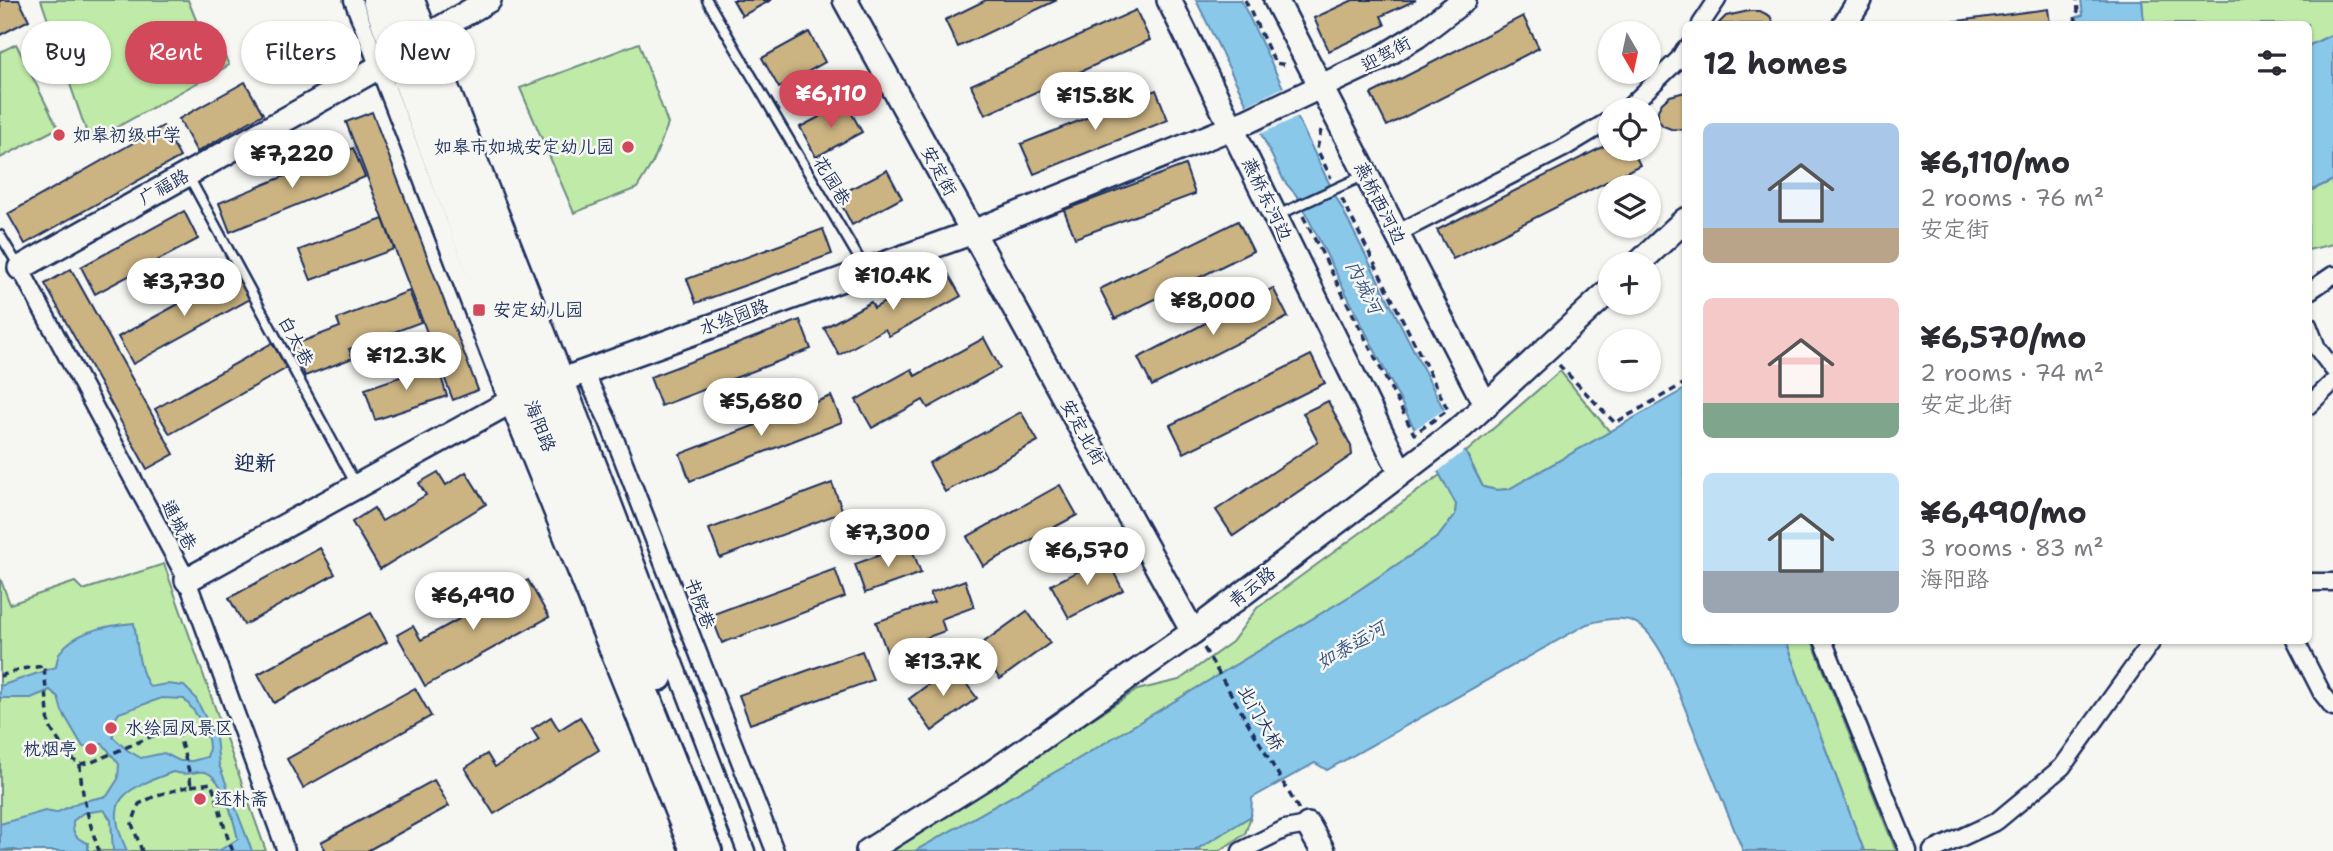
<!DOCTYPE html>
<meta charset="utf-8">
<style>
:root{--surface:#fff;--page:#f7f7f7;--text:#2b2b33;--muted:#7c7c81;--accent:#d1495b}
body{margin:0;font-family:"Shantell Sans","LXGW WenKai TC",sans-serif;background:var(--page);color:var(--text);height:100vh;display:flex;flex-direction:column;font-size:26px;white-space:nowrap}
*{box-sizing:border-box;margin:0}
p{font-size:23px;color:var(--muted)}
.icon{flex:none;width:38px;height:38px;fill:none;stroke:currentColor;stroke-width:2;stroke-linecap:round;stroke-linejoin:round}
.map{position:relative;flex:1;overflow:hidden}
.panel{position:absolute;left:1682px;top:21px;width:630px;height:623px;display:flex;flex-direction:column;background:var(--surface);border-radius:10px;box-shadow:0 2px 5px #0004}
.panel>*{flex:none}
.hud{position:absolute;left:21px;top:21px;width:665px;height:63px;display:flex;gap:14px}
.needle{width:46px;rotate:171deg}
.buttons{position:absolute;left:1598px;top:21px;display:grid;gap:14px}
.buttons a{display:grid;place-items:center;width:63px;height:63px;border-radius:50%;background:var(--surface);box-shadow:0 2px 5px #0004;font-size:35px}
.price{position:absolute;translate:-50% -60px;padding:0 16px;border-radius:24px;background:#fff;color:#222;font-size:23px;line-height:46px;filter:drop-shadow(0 2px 4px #0008)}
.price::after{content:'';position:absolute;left:50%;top:42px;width:21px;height:16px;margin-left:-10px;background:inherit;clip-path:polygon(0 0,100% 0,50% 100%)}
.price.active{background:var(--accent);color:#fff}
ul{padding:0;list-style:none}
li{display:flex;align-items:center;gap:21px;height:175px;padding:0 21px}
li span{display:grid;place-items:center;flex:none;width:196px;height:140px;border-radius:10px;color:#555}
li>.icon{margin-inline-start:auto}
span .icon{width:84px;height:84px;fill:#fffc;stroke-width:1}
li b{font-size:30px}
h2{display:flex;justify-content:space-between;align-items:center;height:84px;padding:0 21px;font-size:30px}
.tag{padding:0 24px;border-radius:32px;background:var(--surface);box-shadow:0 2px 5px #0004;font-size:24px;line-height:63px}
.tag.active{background:var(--accent);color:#fff}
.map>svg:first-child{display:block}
</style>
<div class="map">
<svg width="2333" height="851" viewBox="0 0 2333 851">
<rect width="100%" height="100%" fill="#f6f6f2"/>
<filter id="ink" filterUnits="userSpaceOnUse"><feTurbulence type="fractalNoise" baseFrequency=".0143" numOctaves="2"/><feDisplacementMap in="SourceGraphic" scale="14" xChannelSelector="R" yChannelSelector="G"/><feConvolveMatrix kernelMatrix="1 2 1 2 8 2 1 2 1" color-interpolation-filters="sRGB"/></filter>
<g filter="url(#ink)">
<g fill="#bfeaa7" stroke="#6d8c82" stroke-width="2">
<path d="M41,0H188L199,27L217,40L229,65L90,142Z"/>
<path d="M2142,0H2333V34L2308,46V24H2144Z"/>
<path d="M639,43L668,124L653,162L637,188L574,213L520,88Z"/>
<path d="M16,44L58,128L0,158V52Z"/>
<path d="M2333,180V244L2308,250V192Z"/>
<path d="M1560,371L1610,432L1509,489L1497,490L1483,487L1466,452Z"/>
<path d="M1440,475L1456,504L1455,515L1438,537L1347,598L1073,762L915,851H888L1137,690L1179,680L1232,642L1257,608Z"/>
<path d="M164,564L266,851H0V578L10,604L75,582L83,590Z"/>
<path d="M1785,641H1812L1896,851H1864Z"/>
<path d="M1251,816L1245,834L1219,851H1194Z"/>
</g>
<g fill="#8ac8ea" stroke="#5e8bb2" stroke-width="2" fill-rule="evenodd">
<path d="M1196,0H1241L1325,175L1483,487L1497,490L1509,489L1685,389V640L1785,641L1864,851H1743L1665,659C1643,619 1631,612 1587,624L1327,770L1315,763L1252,798L1251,816L1194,851H915L1073,762L1347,598L1438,537L1455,515L1456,504L1411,422L1297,196L1284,181Z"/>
<path d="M2081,0H2142L2144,24H2078L2077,17L2083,15Z"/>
<path d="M2333,34V180L2308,192V46Z"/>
<path d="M134,623C138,645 137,668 150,687L167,684L184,686L195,697L216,738L219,765L252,851H214L220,850L238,839C234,822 224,777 205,772C193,770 191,777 173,772C125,790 102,796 127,851H113L111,820L104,810L83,813L73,821C72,834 76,839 88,843V851H19L10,849L0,851V824L45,811L56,813L79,802L107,796L118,779L119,764L103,744L83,747L62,711L58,697L50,690L31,698H0V686L56,667C57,662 57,656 61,651C76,630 110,625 134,623ZM162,698L184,699C196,712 215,738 207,757L192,761H180L164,753L141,758L127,750L113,737V723L119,713Z"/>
</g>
<g fill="#f6f6f2">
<path d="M1286,86L1300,116L1258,135L1243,107Z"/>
<path d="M1448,407L1468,448L1435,474L1412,431Z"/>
</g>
<g fill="#cbb382" stroke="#1b2f5e" stroke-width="2">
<path d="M0,0H19L29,20L0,35Z"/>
<path d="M733,0H771L742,16Z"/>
<path d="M986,0H1057L958,47L945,20Z"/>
<path d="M1353,0H1416L1381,16L1385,25L1329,51L1314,18Z"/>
<path d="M2048,9L2050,24H1935Z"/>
<path d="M1136,10L1150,40L985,115L971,85Z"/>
<path d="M1749,11H1760L1770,16L1774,24H1718L1726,16Z"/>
<path d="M1523,16L1539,48L1387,126L1371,94Z"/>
<path d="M809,32L825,62L779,88L762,58Z"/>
<path d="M245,82L263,114L197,152L179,119Z"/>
<path d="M1156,90L1168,120L1034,174L1021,144Z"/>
<path d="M1685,92V130L1671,129L1663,126L1658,120V110L1662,103L1670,96Z"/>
<path d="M846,103L862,132L816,157L800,127Z"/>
<path d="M372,112L478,390L453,400L346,122Z"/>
<path d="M163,126L180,157L25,244L8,214Z"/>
<path d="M1610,143V149H1632L1640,165L1453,259L1437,230Z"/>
<path d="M353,148L365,177L230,232L219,203Z"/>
<path d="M1185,165L1195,194L1075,238L1064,210Z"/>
<path d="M887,170L902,198L852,225L837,196Z"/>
<path d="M184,211L198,239L95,294L81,267Z"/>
<path d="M383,219L394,249L311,280L299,250Z"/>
<path d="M1238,221L1253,251L1115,319L1100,289Z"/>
<path d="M823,229L832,254L696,303L687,279Z"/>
<path d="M945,268L961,296L889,336L885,329L839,355L824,328L871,302L874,308Z"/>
<path d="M71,269L174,454L147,469L45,284Z"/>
<path d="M235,273L250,299L133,364L118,337Z"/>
<path d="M1273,288L1288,317L1152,386L1138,358Z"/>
<path d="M409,291L421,322L349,349L353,358L305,376L293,345L340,327L337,319Z"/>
<path d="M800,320L811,349L661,406L650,377Z"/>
<path d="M984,338L1000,368L928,408L923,400L872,428L856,400L912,369L915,376Z"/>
<path d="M272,343L287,368L170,434L155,409Z"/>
<path d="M1311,355L1325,383L1184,453L1170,425Z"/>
<path d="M437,364L447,396L375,420L365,389Z"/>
<path d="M831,396L842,422L690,481L680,454Z"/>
<path d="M1328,401L1351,446L1352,455L1233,536L1216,510L1318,442L1303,413Z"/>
<path d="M1021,412L1038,441L945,492L929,463Z"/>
<path d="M438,472L446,485L466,472L486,504L380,569L352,522L374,508L382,521L426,495L419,483Z"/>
<path d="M832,483L843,512L720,558L709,529Z"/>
<path d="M1060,485L1077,515L983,566L967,537Z"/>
<path d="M910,544L921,573L865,593L855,564Z"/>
<path d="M320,548L335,574L244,625L229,598Z"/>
<path d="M1106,557L1123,590L1069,618L1051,585Z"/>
<path d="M835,569L845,597L722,643L711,615Z"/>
<path d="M528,580L549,617L425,686L397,635L413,626L421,640L459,619L451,604L470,593L478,608Z"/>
<path d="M965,580L974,607L941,619L945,631L887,652L876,622L934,602L930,593Z"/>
<path d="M1027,611L1050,643L1000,679L977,647Z"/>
<path d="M371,613L387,642L274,703L258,674Z"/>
<path d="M862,651L873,680L750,724L739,695Z"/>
<path d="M953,666L977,698L932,731L909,699Z"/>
<path d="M415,688L431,716L303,788L287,759Z"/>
<path d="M551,717L559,730L580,717L599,750L494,814L465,768L487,754L495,767L539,740L532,729Z"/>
<path d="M434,780L449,806L367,851H326L321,842Z"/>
</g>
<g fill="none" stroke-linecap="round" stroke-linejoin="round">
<defs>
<g id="lane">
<path d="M707,0L864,267"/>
<path d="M188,175L355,483"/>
<path d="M1278,215L1365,175"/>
<path d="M0,235L18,265"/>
</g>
<g id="street">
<path d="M353,0L508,402L689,851"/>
<path d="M416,0L565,378L746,851"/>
<path d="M1701,24L1717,0"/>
<path d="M1626,110L1679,59L1685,49"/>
<path d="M1396,234L1562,149L1610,120"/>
<path d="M20,268L187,580L286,851"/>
<path d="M2308,292L2333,275"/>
<path d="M2308,325L2317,348L2333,369"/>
<path d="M584,371L608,421L775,851"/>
<path d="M2308,406L2333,382"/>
<path d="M2308,582H2333"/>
<path d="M1823,640L1908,851"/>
<path d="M2295,640L2322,693L2333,707"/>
<path d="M1241,851L1285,829L1308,825"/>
<path d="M1932,851L1997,821L2062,767L2153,640"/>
</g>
<g id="secondary">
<path d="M845,0L1193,632"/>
<path d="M1169,0L1401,473"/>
<path d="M1276,0L1486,406"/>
<path d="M1845,24L1860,0"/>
<path d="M1638,264L1685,220"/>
<path d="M20,268L379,67L413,44L489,0"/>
<path d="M187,580L526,393L973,232L1248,121L1381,58L1417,36L1464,0"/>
<path d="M1308,825L1323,851"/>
<path d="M868,851L986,777L1193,632L1463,426L1610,290"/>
</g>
<g id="primary">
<path d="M376,0L526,393L708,851"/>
<path d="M397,0L659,677"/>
</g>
</defs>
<use href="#lane" stroke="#1b2f5e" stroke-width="13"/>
<use href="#street" stroke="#1b2f5e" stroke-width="21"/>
<use href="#secondary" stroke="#1b2f5e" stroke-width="28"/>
<use href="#primary" stroke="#1b2f5e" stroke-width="32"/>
<g stroke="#1b2f5e" stroke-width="3.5" stroke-dasharray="7 5" stroke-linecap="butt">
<path d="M1245,0L1275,63L1287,65"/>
<path d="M2076,24L2075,15L2078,11L2077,0"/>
<path d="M1321,130L1317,149L1331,178"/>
<path d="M1303,216L1414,434L1448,410L1341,197"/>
<path d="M1559,365L1615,423L1685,383"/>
<path d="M1204,648L1299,810"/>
<path d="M0,676L21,669L44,666L49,726L69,757L80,764L92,762L176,726L189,771L191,786L157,795L139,804L132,824L142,851"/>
<path d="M80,764C81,794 89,822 99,851"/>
<path d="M191,786L211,783C220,805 223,829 233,851"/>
</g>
<use href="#lane" stroke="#f6f6f2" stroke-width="8"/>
<use href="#street" stroke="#f6f6f2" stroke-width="16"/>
<use href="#secondary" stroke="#f6f6f2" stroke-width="23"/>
<use href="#primary" stroke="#f6f6f2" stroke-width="26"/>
</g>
</g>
<g fill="#d1495b" stroke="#f6f6f2" stroke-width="2.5">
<circle cx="59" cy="135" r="7"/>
<circle cx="628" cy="147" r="7"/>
<rect x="472" y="303" width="14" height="14" rx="3.5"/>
<circle cx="111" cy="728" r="7"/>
<circle cx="91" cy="749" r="7"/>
<circle cx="200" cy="799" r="7"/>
</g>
<g text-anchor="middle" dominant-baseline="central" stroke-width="5" stroke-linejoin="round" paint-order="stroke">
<g font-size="18" fill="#1b2f5e" stroke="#f6f6f2">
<text transform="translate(1386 54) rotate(-29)">迎驾街</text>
<text transform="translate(939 171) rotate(61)">安定街</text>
<text transform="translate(832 181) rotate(59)">花园巷</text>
<text transform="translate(164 187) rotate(-29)">广福路</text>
<text transform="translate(1267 199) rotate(64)">燕桥东河边</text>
<text transform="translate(1380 203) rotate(63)">燕桥西河边</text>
<text transform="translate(734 317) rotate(-20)">水绘园路</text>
<text transform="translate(296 341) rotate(62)">白太巷</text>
<text transform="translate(540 426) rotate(68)">海阳路</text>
<text transform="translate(1083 432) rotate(61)">安定北街</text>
<text transform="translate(179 525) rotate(62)">通城巷</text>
<text transform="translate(1252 587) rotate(-38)">青云路</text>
<text transform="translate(700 603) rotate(69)">书院巷</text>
<text transform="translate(1261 718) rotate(60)">北门大桥</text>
</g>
<g font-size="18" fill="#1b2f5e" stroke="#f6f6f2" text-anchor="start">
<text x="73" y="135">如皋初级中学</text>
<text x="614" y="147" text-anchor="end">如皋市如城安定幼儿园</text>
<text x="493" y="310">安定幼儿园</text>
<text x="125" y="728">水绘园风景区</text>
<text x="77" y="749" text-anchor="end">枕烟亭</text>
<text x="214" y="799">还朴斋</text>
</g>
<g font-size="19" font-style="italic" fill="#375581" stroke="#f6f6f2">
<text transform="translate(1364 287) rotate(63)">内城河</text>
<text transform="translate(1351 645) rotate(-30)">如泰运河</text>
</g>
<g font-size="21" font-weight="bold" fill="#1b2f5e" stroke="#f6f6f2">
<text x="255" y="463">迎新</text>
</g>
</g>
</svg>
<div class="buttons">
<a><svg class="needle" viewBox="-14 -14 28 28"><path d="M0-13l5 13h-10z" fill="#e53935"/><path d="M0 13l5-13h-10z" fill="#7c7c81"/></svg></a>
<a><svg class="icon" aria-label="locate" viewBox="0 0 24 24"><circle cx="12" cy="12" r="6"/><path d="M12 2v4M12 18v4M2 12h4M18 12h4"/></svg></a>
<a><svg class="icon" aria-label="layers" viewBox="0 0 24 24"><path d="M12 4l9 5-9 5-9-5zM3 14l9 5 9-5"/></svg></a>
<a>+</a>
<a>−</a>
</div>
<b class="price active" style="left:831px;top:130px">¥6,110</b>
<b class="price" style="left:1095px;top:132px">¥15.8K</b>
<b class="price" style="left:292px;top:190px">¥7,220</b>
<b class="price" style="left:893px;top:312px">¥10.4K</b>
<b class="price" style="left:184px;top:318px">¥3,730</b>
<b class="price" style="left:1213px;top:337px">¥8,000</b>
<b class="price" style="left:406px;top:392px">¥12.3K</b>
<b class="price" style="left:761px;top:438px">¥5,680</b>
<b class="price" style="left:888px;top:569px">¥7,300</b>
<b class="price" style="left:1087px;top:587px">¥6,570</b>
<b class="price" style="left:473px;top:632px">¥6,490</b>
<b class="price" style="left:943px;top:698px">¥13.7K</b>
<div class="hud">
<a class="tag">Buy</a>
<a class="tag active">Rent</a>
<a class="tag">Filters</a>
<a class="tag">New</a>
</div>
<section class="panel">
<h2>12 homes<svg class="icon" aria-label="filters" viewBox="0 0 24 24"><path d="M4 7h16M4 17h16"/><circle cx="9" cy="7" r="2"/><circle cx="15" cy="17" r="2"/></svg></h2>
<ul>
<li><span style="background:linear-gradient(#a9c7e8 75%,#b9a48a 0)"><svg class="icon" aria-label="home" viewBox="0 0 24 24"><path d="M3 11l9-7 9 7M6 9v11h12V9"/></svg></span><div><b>¥6,110/mo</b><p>2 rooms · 76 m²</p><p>安定街</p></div></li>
<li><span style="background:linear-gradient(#f6c9c9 75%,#7fa58c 0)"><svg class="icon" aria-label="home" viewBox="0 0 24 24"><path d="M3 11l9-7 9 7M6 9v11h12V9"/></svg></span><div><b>¥6,570/mo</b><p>2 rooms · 74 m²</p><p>安定北街</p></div></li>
<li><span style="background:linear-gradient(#bfe0f5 70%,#9aa5b1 0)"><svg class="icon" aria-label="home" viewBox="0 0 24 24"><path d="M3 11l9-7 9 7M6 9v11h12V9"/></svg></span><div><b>¥6,490/mo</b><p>3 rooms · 83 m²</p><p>海阳路</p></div></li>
</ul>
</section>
</div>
